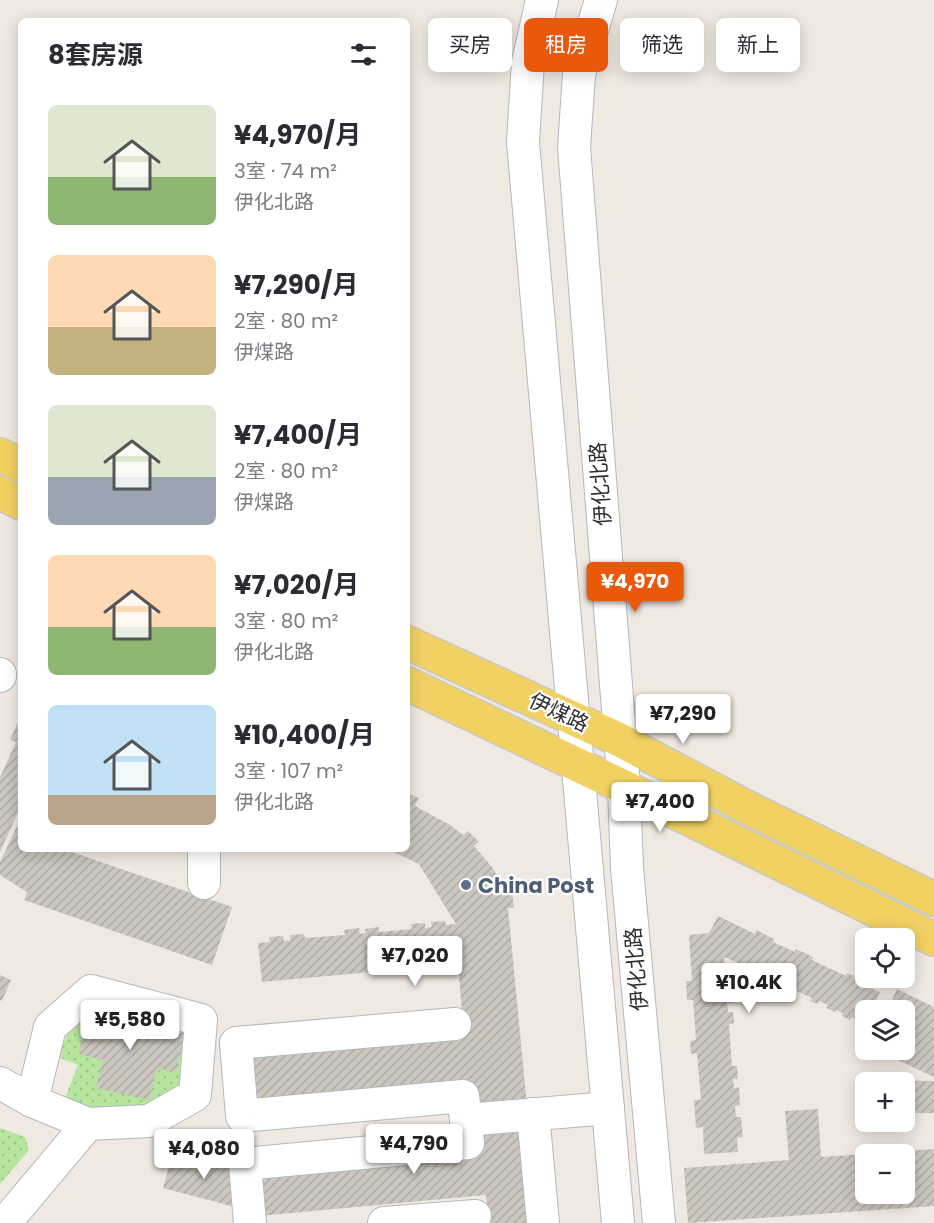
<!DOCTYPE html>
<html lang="zh">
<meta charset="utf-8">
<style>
:root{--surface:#fff;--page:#f7f7f7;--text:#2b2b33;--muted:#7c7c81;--accent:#ea580c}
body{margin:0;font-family:Poppins,"Noto Sans SC",sans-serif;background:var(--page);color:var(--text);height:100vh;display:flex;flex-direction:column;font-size:22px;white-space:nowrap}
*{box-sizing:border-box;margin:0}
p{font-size:20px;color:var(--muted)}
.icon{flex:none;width:33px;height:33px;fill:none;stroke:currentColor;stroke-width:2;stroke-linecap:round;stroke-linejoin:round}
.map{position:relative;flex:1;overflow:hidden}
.details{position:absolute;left:18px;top:18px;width:392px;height:834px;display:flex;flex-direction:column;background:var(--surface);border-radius:9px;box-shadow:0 3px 15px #0003}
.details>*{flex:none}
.guide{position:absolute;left:428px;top:18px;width:416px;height:54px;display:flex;gap:12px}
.controls{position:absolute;left:855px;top:928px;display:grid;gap:12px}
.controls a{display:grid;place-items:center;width:60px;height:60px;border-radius:9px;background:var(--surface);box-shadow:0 3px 15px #0003;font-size:30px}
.price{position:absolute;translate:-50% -51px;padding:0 14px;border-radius:6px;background:#fff;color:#222;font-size:20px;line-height:39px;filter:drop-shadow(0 2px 3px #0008)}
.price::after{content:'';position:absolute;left:50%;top:36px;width:18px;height:14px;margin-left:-9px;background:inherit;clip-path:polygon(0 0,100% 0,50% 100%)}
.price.on{background:var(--accent);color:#fff}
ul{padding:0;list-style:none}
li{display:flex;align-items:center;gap:18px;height:150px;padding:0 30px}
li span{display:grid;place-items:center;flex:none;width:168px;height:120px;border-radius:9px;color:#555}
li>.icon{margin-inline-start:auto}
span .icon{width:72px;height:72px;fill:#fffc;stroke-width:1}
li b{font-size:26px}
h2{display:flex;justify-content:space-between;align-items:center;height:72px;padding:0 30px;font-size:26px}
.pill{padding:0 21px;border-radius:9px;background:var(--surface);box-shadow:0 3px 15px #0003;font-size:21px;line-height:54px}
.pill.on{background:var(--accent);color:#fff}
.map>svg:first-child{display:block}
</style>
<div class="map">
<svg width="934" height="1223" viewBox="0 0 934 1223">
<defs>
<pattern id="grass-dots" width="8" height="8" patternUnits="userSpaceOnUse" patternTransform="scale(1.5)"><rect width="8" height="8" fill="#b6e59e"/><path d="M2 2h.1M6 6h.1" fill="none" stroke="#9dc588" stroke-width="1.8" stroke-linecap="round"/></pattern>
<pattern id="building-hatch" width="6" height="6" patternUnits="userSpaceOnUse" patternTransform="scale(1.5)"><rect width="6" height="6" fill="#cbc7bf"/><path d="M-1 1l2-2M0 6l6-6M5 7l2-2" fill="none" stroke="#afaba4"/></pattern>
</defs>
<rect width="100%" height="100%" fill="#efe9e1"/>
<g fill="url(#grass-dots)">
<path d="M95,1002L195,1023L182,1086L155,1110L101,1118L64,1101L78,1065L58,1057L75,1015Z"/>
<path d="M0,1128L25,1137L29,1150L0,1184Z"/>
</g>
<g fill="url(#building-hatch)">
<path d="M21,715V806L0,852V777L16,742L10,740Z"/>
<path d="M406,793L419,798L415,806L450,825L463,835L468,831L479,842L474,846L492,867L507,893L512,892L514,908H508L527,1106L475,1111L473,1084L252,1103L248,1055L464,1036L458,964L262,982L258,943L270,942L269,937L283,936L284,941L290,940V935L304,934L305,938L345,935L344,930L359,928L360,934L366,933L365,929L379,927V932L412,929L411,924L425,923V928L432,927L431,922L445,921L446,925L456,924L419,864L387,849H406Z"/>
<path d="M21,818V849H63L232,907L212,965L24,900L27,892L0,875V862Z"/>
<path d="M718,916L755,934L756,930L774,939L773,942L795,952L796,949L813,957L812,960L846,976L847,973L867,982L865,986L880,992L871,1011H866V1023L852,1017L850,1020L842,1016L843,1013L836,1010L835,1012L826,1008L828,1005L819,1001L818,1004L810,1001L812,998L786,986L785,988L776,984L777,982L761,974L760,977L752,973L754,971L746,967L745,970L737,966L738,963L724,957L725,974H731V981H726V992L732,991V1003H727L728,1012H733L734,1023L729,1024L732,1066H737L738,1079H733L734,1088L739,1087L740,1105L735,1106L736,1117H741L743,1137L737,1138L738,1152L704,1154L703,1127L696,1128L694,1100H701L697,1053L691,1054L690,1041L696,1040L693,1000H687L686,981H692L689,935L709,933Z"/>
<path d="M0,975L11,980L2,1001L0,1000Z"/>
<path d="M897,989L934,1007V1077L876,1050H904V1011H887Z"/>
<path d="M103,1007L121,1012L120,1017L156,1026L157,1020L172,1023L171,1029L186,1032L176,1072L157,1068L149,1100L96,1088L103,1060L78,1054L89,1010L102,1013Z"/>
<path d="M857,1080L934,1081V1113H904V1083H866V1112H856Z"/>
<path d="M818,1109L821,1157L866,1154V1194H904V1155H876L875,1153L934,1149V1206L688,1223L684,1168L789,1160L785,1111Z"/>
<path d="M530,1122L539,1223H489L486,1195L259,1216L255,1171L477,1127Z"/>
<path d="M173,1152L245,1172L235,1207L163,1188Z"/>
</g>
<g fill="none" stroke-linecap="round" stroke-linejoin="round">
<defs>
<g id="minor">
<path d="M542,0L528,62L523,142L618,1223"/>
<path d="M601,0L579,74L574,147L624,787L627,868L659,1223"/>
<path d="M0,674V676"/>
<path d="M204,849V883"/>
<path d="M455,1024L236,1043L242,1116L463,1096L466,1120L608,1108"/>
<path d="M0,1083L32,1101"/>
<path d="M533,1114L543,1223"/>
<path d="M5,1223L88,1124L149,1121L195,1095L201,1020L91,991L50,1027L32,1101L88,1124"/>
<path d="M250,1223L245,1164L468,1143L466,1120"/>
<path d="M384,1223L475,1216"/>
</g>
<g id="major">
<path d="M0,455L21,465"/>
<path d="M0,493L21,503"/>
<path d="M406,642L620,740L750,809L934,899"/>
<path d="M406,683L624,787L934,939"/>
</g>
</defs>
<use href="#minor" stroke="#b4b7c1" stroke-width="34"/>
<use href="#major" stroke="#c9c9c9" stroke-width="36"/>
<use href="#minor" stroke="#fff" stroke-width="32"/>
<use href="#major" stroke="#f2d163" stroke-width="33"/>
</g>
<circle fill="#5c6f8a" stroke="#fff" stroke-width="2" cx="466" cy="885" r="6"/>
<g text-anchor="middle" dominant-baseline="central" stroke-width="4.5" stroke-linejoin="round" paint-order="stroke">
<g font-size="21" fill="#2e2e2e" stroke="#fff">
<text transform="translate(600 484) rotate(-94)">伊化北路</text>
<text transform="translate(559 712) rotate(25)">伊煤路</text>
<text transform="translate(636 969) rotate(-95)">伊化北路</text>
</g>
<g font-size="21" font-weight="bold" fill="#4e5e75" stroke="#fff" text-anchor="start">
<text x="478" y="885">China Post</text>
</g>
</g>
</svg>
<div class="controls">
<a><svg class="icon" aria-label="locate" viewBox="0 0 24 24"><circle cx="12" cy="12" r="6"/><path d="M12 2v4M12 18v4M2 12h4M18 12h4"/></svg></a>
<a><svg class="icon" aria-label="layers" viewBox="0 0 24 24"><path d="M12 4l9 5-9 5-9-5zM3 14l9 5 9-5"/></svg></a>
<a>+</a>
<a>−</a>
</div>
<b class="price on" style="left:635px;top:613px">¥4,970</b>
<b class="price" style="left:683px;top:745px">¥7,290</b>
<b class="price" style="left:660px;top:833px">¥7,400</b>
<b class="price" style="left:415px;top:987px">¥7,020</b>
<b class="price" style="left:749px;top:1014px">¥10.4K</b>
<b class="price" style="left:130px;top:1051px">¥5,580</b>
<b class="price" style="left:414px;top:1175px">¥4,790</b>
<b class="price" style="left:204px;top:1180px">¥4,080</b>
<div class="guide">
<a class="pill">买房</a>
<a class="pill on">租房</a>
<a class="pill">筛选</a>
<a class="pill">新上</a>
</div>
<section class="details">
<h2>8套房源<svg class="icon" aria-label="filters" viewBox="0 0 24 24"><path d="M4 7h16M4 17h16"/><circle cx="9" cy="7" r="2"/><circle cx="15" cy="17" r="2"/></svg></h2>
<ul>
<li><span style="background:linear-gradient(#dfe7d0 60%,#8fb573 0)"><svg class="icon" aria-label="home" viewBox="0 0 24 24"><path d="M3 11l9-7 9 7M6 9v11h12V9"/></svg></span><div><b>¥4,970/月</b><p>3室 · 74 m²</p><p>伊化北路</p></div></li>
<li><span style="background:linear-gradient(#ffd9b3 60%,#c2b280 0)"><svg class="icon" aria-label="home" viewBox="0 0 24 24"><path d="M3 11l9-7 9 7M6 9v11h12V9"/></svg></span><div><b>¥7,290/月</b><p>2室 · 80 m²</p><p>伊煤路</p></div></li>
<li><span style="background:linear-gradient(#dfe7d0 60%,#9aa5b1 0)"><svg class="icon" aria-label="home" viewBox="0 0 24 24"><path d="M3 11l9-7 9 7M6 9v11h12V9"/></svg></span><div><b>¥7,400/月</b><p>2室 · 80 m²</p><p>伊煤路</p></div></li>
<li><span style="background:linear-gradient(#ffd9b3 60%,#8fb573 0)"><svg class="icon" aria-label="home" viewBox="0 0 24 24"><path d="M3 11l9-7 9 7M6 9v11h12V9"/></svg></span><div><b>¥7,020/月</b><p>3室 · 80 m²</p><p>伊化北路</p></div></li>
<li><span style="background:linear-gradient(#bfe0f5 75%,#b9a48a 0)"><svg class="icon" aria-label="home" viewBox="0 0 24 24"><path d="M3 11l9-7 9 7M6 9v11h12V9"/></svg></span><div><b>¥10,400/月</b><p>3室 · 107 m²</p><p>伊化北路</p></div></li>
</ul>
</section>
</div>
